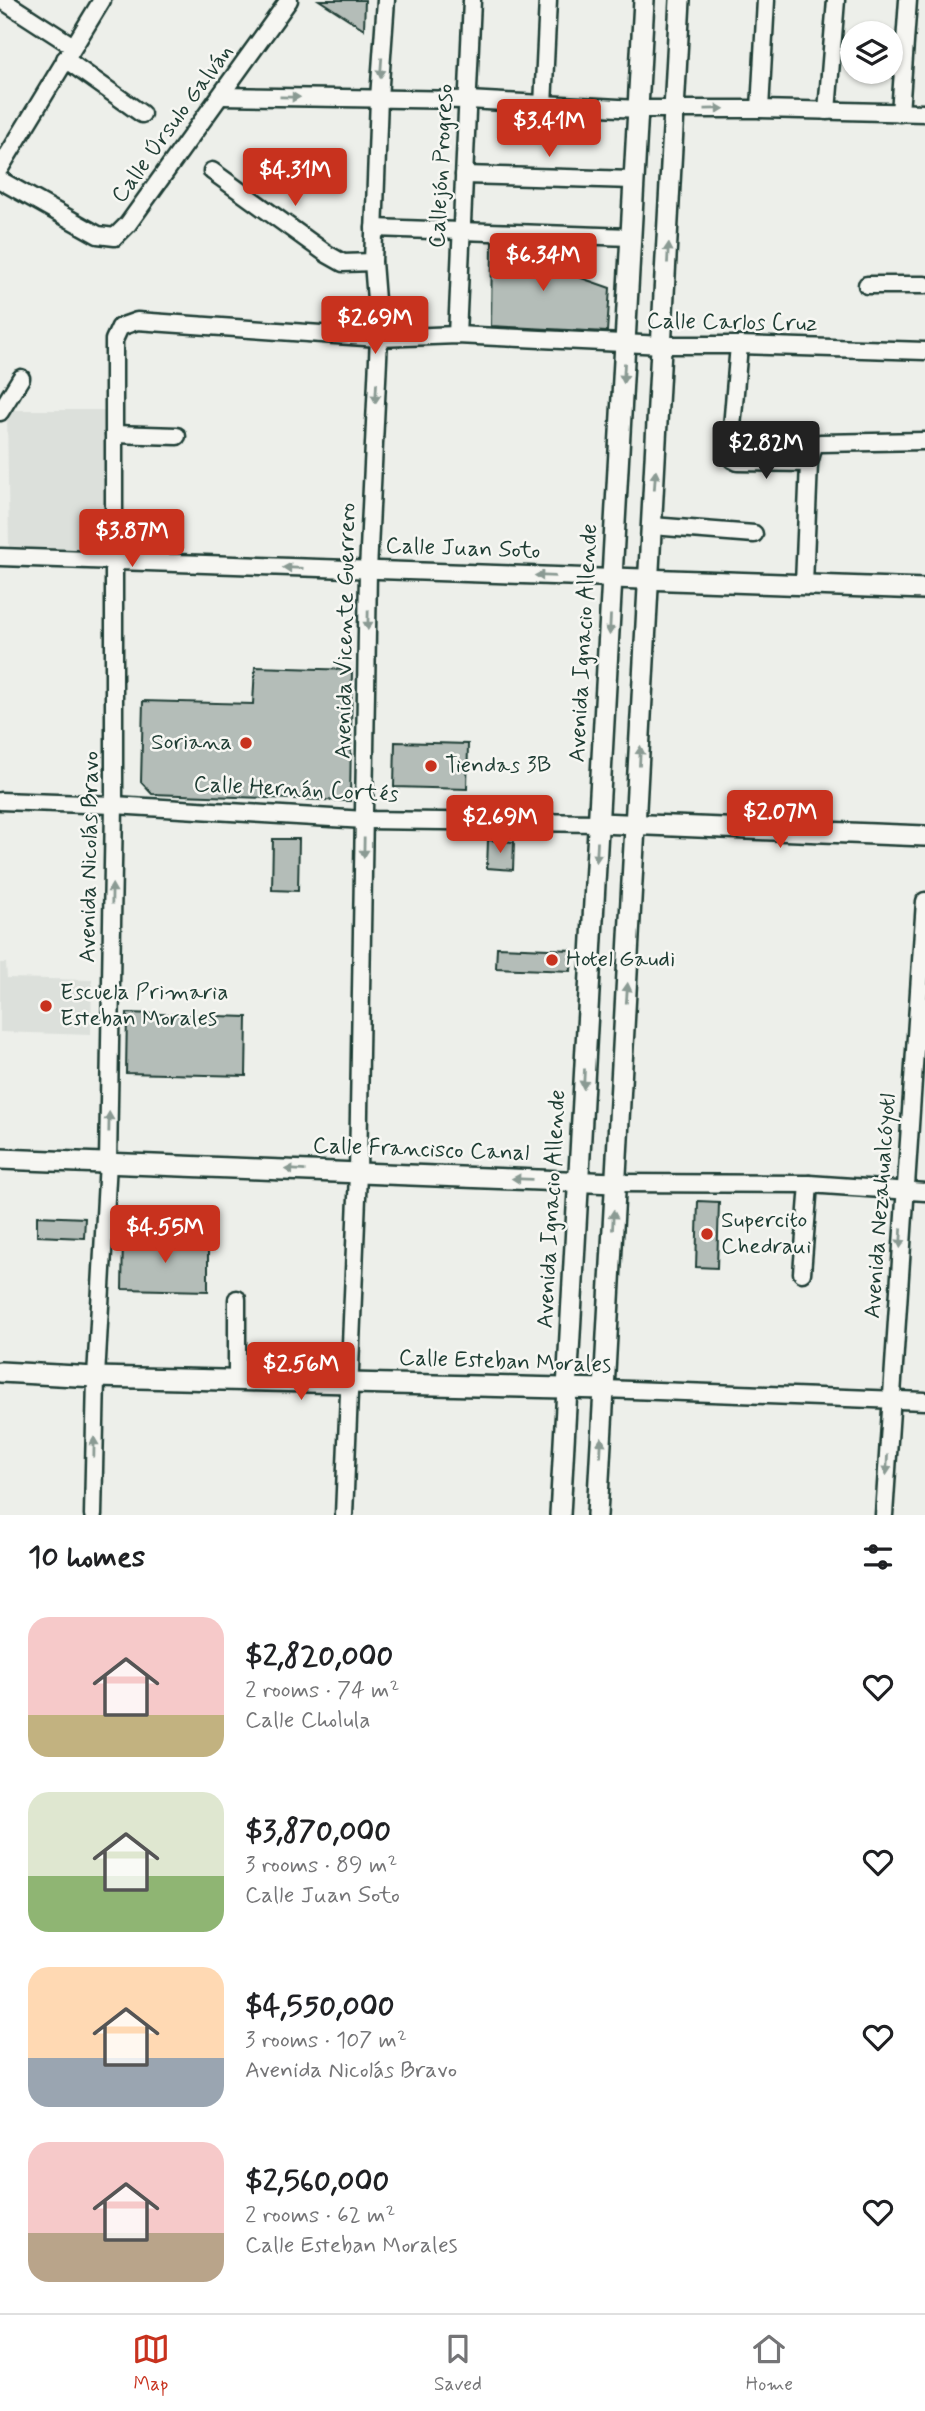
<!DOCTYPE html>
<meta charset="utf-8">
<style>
:root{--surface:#fff;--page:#f6f6f6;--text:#202124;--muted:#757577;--line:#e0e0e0;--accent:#c8321e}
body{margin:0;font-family:Mynerve,sans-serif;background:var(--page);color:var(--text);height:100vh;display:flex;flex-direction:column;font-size:26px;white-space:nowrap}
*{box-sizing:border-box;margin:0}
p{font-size:23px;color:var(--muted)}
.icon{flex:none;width:38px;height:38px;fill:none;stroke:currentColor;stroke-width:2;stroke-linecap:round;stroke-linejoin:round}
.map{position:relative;height:1515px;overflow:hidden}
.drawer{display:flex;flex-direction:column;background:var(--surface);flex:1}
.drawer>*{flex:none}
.buttons{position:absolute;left:840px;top:21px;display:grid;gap:14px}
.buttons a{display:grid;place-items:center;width:63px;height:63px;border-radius:50%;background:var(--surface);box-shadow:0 2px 5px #0004;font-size:35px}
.price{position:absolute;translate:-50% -60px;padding:0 16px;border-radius:7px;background:var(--accent);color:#fff;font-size:23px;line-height:46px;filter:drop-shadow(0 2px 4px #0008)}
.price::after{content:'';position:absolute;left:50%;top:42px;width:21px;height:16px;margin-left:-10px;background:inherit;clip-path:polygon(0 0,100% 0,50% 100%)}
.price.on{background:#222;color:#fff}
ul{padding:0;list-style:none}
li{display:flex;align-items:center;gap:21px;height:175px;padding:0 28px}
li span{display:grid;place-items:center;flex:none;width:196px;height:140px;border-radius:21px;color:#555}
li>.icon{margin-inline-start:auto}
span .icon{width:84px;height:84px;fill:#fffc;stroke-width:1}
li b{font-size:30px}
h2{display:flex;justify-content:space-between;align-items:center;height:84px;padding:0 28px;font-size:30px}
.tabs{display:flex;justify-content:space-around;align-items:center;height:98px;border-top:2px solid var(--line);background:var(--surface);font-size:19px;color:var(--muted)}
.tabs a{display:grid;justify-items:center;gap:4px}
.tabs .on{color:var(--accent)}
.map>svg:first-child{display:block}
</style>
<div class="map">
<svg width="925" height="1515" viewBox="0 0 925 1515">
<rect width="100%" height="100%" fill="#edefea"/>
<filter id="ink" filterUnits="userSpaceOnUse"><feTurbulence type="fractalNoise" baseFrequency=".0143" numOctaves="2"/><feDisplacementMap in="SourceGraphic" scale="14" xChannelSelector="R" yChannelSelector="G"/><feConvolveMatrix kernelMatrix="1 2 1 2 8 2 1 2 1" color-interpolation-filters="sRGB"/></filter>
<g filter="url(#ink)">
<g fill="#dce0db">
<path d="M7,410H105L109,552L9,549Z"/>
<path d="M0,963H6L7,978L92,980L91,1035L0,1032Z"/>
</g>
<g fill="#b4bdb8" stroke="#1f3d34" stroke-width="2">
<path d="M319,0H365L364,29Z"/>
<path d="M492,243L551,245L550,267L610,288L607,332L491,326Z"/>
<path d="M255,667L352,670L350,801L152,794L141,782L143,701L253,704Z"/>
<path d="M395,742L468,744L467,789L394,787Z"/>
<path d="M273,839H299L298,891L272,890Z"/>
<path d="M488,840L514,842L513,870L487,868Z"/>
<path d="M497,947L572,950L571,971L496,968Z"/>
<path d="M127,1013L247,1017L246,1076L126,1073Z"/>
<path d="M698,1201L719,1202L717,1268L696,1267Z"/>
<path d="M37,1216L85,1218L84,1238L37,1236Z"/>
<path d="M123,1240L208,1241V1291L122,1289Z"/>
</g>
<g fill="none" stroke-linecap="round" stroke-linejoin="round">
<defs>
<g id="minor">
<path d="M2,0L73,46"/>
<path d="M65,59L142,114"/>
<path d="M222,96L468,100L638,109H760L925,113"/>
<path d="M543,106L548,0"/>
<path d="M760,109L766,0"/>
<path d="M827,111L836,0"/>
<path d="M900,113L908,0"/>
<path d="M0,168L102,0"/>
<path d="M212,171L327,254L343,263L373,262"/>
<path d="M464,175L633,180"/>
<path d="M0,180L98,235L115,237L128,224L289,0"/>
<path d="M374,228L630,237"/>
<path d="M867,285H925"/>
<path d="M457,335L472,0"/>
<path d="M739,345L730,451L732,459L738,462L809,463"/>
<path d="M0,412L21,378"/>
<path d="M114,434L177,436"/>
<path d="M652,526L754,534"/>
<path d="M0,557L613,578"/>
<path d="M804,584L809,463L814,445L820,443L925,441"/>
<path d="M0,801L114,805L365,820L599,823"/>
<path d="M615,1183L809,1184L925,1192"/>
<path d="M802,1273L809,1184"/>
<path d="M237,1380V1299"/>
<path d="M604,1389L925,1401"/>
<path d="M93,1515L96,1377L108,1162L114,805V340L120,327L137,321L379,338L457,335L663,345H739L925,351"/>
<path d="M344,1515L358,1173L368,571L379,338L373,262L379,98L386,0"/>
<path d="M884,1515L925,901"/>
</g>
<g id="major">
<path d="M613,578L925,589"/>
<path d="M599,823L925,836"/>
<path d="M0,1159L615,1183"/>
<path d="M0,1372L96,1377L604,1389"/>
<path d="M560,1515L644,0"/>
<path d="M597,1515C625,1010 654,505 680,0"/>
</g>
</defs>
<use href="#minor" stroke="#1f3d34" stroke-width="21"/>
<use href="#major" stroke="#1f3d34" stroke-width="24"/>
<use href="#minor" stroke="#f6f6f2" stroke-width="16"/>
<use href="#major" stroke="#f6f6f2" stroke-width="19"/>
</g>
<defs><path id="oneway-solid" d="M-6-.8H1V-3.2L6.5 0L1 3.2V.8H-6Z" transform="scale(1.75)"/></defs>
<g fill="#8a9a93">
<use href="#oneway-solid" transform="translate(381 68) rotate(94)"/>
<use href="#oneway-solid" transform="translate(290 97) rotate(1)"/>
<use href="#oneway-solid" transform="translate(714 109) rotate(-1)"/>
<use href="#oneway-solid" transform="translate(668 253) rotate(-87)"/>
<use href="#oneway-solid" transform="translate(624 373) rotate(93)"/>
<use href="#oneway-solid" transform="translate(376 393) rotate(93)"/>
<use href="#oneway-solid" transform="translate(655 480) rotate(-86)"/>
<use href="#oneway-solid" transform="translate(293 568) rotate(-178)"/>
<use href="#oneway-solid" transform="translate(545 576) rotate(-178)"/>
<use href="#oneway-solid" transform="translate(368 620) rotate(91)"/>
<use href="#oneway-solid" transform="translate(610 625) rotate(93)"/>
<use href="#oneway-solid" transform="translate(640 756) rotate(-87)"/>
<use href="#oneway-solid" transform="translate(364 848) rotate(91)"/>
<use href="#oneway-solid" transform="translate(597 852) rotate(93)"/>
<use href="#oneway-solid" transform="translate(112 894) rotate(-89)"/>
<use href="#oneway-solid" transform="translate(627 993) rotate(-86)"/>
<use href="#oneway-solid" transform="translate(584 1079) rotate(93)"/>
<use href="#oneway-solid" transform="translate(109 1122) rotate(-89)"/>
<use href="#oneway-solid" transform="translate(295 1170) rotate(-177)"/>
<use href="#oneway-solid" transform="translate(522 1179) rotate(-178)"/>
<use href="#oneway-solid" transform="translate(613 1220) rotate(-87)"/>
<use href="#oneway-solid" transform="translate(901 1238) rotate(94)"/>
<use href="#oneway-solid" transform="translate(94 1447) rotate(-89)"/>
<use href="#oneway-solid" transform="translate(601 1447) rotate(-87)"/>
<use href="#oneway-solid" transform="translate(887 1465) rotate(93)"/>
</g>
</g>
<g fill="#c8321e" stroke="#f6f6f2" stroke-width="2.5">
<circle cx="246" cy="743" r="7"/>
<circle cx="431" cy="766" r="7"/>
<circle cx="552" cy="960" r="7"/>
<circle cx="46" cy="1006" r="7"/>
<circle cx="707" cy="1234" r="7"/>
</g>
<g text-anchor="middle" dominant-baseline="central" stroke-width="5" stroke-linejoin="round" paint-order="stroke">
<g font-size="23" fill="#1f3d34" stroke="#f6f6f2">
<text transform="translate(173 124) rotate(-54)">Calle Úrsulo Galván</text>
<text transform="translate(442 166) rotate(-87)">Callejón Progreso</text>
<text transform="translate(732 323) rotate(1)">Calle Carlos Cruz</text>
<text transform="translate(463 549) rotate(2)">Calle Juan Soto</text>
<text transform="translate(346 631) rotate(-89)">Avenida Vicente Guerrero</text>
<text transform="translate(584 643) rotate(-87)">Avenida Ignacio Allende</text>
<text transform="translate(296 790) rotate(3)">Calle Hernán Cortés</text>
<text transform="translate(90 857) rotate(-89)">Avenida Nicolás Bravo</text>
<text transform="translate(421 1150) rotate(2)">Calle Francisco Canal</text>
<text transform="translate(881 1206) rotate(-86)">Avenida Nezahualcóyotl</text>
<text transform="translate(552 1209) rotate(-87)">Avenida Ignacio Allende</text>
<text transform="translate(505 1362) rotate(2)">Calle Esteban Morales</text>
</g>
<g font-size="23" fill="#1f3d34" stroke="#f6f6f2" text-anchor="start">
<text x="232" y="743" text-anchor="end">Soriana</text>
<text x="445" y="766">Tiendas 3B</text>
<text x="566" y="960">Hotel Gaudi</text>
<text x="60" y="993">Escuela Primaria<tspan x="60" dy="26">Esteban Morales</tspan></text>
<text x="721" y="1221">Supercito<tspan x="721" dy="26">Chedraui</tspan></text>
</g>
</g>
</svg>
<div class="buttons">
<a><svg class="icon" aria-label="layers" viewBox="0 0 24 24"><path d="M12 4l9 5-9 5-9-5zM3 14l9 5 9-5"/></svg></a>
</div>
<b class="price" style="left:549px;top:159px">$3.41M</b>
<b class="price" style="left:295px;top:208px">$4.31M</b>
<b class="price" style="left:543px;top:293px">$6.34M</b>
<b class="price" style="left:375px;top:356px">$2.69M</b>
<b class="price on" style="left:766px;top:481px">$2.82M</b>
<b class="price" style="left:132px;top:569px">$3.87M</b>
<b class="price" style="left:780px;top:850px">$2.07M</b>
<b class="price" style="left:500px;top:855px">$2.69M</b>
<b class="price" style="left:165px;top:1265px">$4.55M</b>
<b class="price" style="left:301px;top:1402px">$2.56M</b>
</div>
<section class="drawer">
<h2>10 homes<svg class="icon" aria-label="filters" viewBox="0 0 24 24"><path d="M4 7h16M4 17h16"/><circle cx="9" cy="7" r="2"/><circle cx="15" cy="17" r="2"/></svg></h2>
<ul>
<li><span style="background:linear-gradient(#f6c9c9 70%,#c2b280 0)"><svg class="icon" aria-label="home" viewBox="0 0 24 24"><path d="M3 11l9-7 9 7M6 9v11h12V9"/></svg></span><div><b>$2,820,000</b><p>2 rooms · 74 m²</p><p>Calle Cholula</p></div><svg class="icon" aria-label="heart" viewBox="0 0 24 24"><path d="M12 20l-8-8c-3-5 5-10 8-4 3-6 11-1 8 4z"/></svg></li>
<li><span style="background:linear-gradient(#dfe7d0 60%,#8fb573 0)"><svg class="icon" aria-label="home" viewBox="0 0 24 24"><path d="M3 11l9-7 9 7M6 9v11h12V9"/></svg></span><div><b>$3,870,000</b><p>3 rooms · 89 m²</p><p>Calle Juan Soto</p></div><svg class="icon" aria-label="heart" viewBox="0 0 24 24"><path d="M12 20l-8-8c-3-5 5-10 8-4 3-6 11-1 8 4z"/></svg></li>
<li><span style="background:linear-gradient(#ffd9b3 65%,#9aa5b1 0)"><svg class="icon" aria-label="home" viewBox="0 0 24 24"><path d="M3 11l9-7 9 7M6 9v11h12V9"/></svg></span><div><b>$4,550,000</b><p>3 rooms · 107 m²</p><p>Avenida Nicolás Bravo</p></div><svg class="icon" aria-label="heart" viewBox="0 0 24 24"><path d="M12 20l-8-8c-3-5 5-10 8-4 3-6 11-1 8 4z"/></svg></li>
<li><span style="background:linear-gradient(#f6c9c9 65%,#b9a48a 0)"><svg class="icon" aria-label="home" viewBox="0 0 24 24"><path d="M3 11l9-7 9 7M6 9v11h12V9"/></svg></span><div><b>$2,560,000</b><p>2 rooms · 62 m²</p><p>Calle Esteban Morales</p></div><svg class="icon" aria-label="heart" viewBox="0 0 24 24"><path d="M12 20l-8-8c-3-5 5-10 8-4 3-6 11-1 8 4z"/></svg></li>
</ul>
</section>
<nav class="tabs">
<a class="on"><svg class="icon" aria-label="map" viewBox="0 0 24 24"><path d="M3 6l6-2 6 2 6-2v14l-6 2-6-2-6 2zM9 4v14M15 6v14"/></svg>Map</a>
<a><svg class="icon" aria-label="saved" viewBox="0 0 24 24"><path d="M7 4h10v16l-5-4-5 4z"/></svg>Saved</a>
<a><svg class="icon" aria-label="home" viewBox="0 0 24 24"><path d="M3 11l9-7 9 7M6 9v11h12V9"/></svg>Home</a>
</nav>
